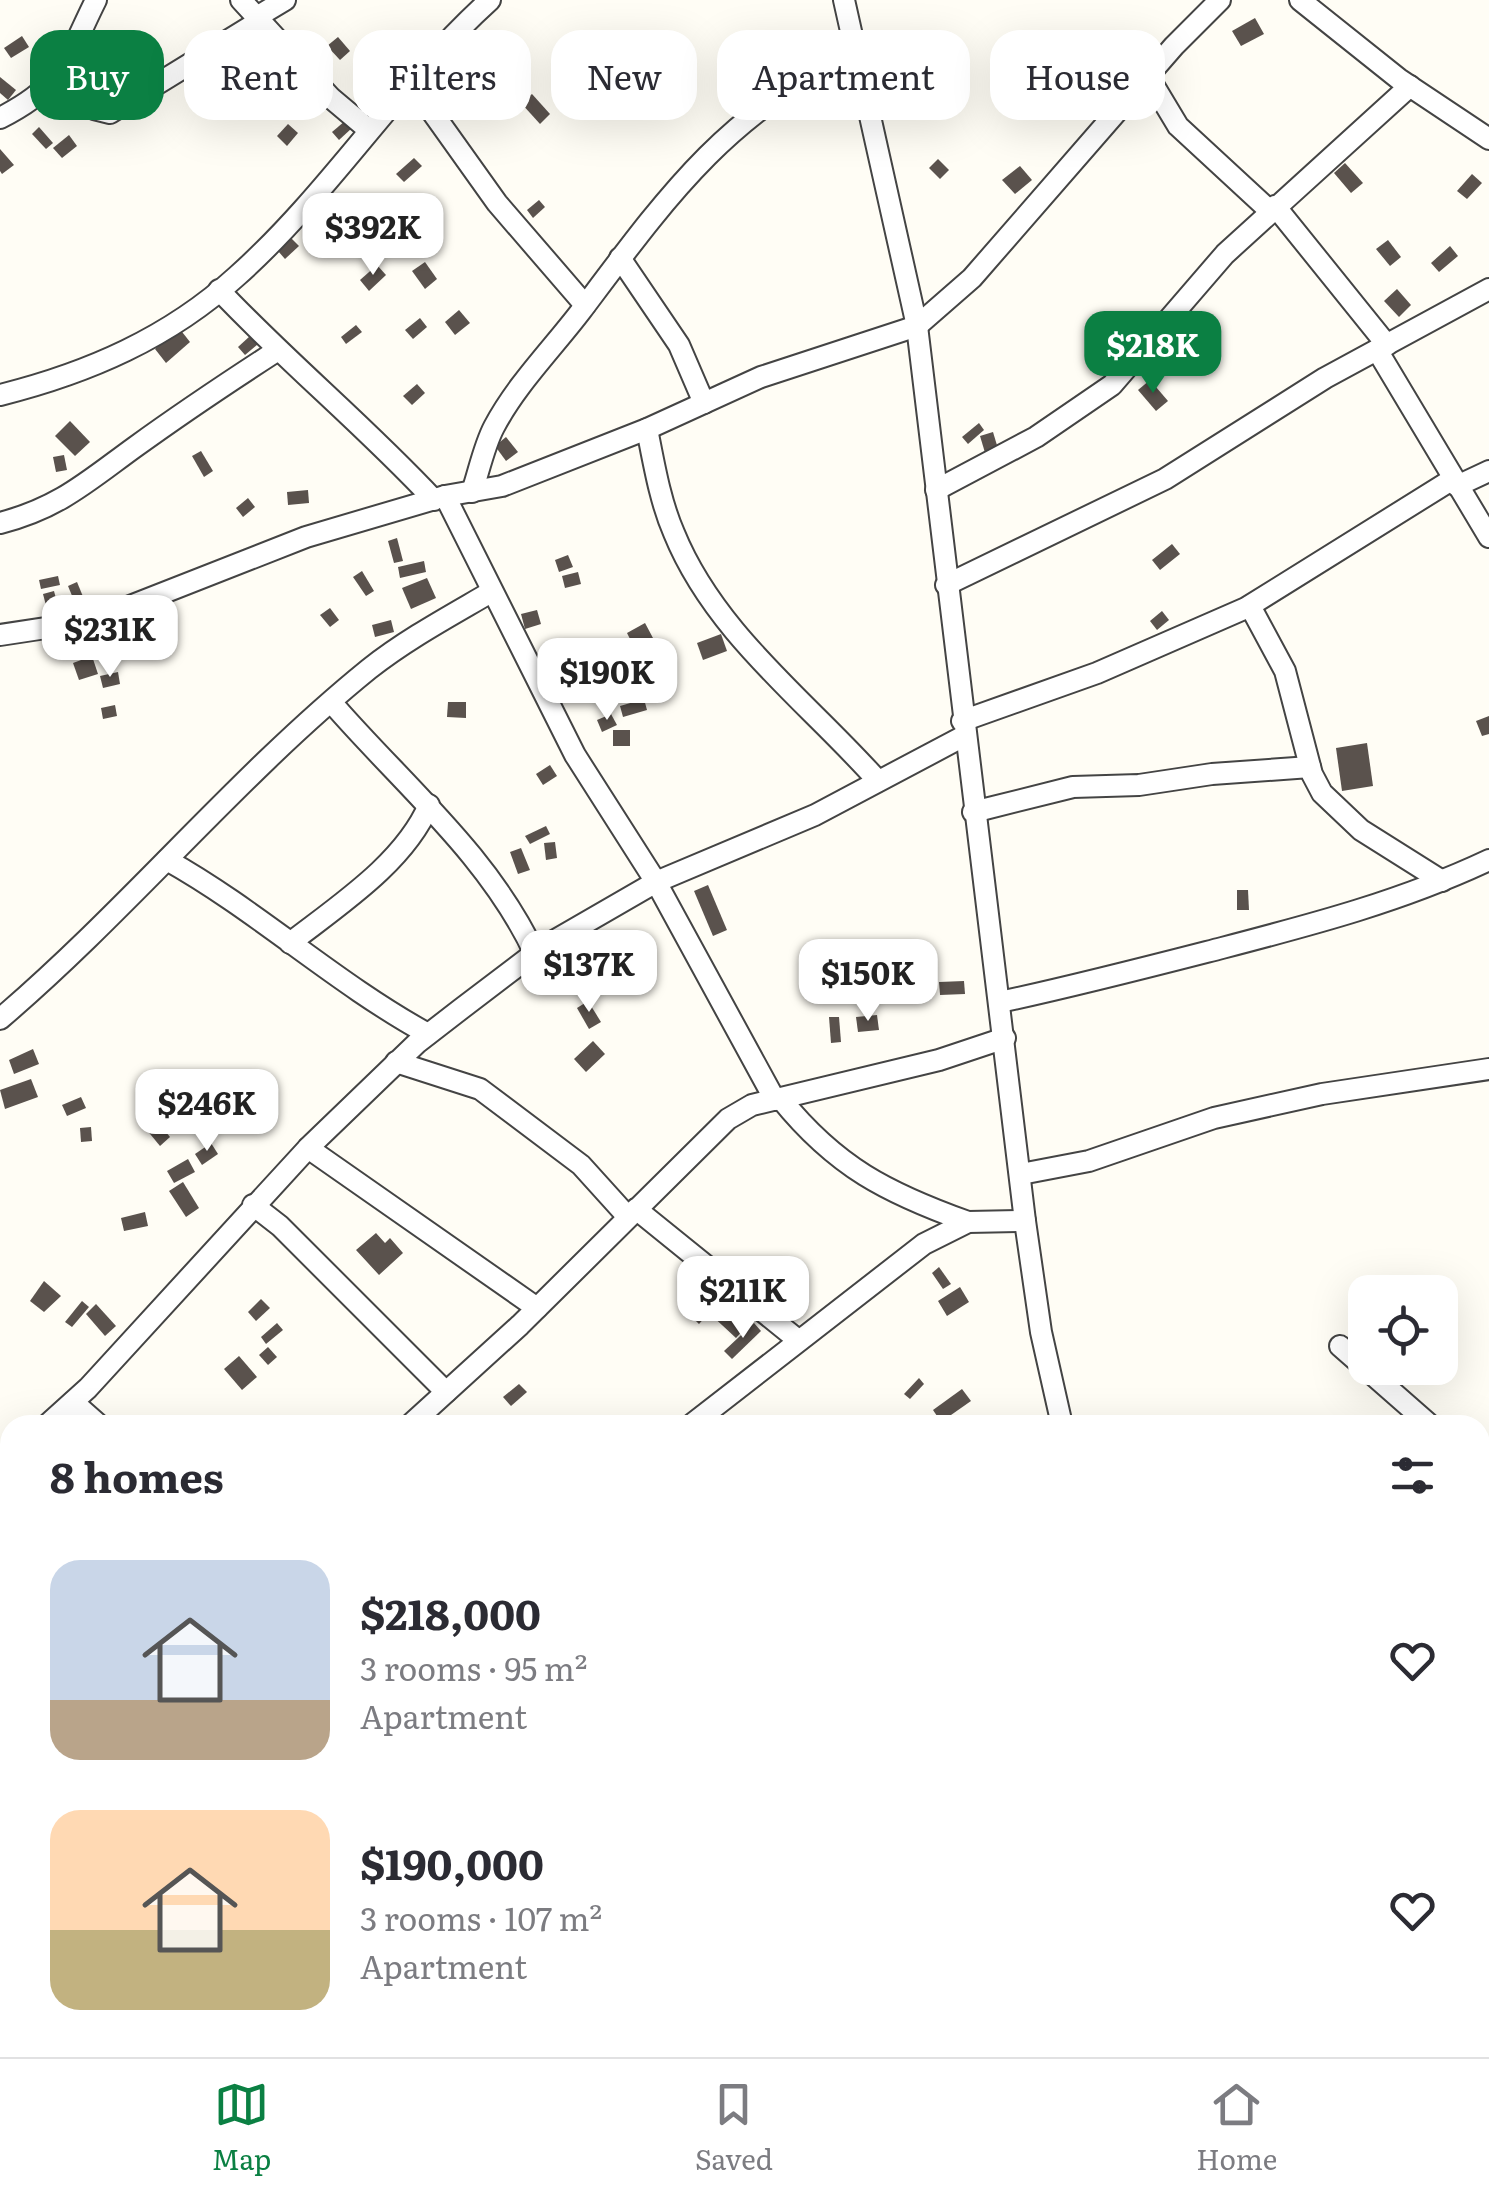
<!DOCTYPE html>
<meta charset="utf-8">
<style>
:root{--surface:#fff;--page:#f2f2f3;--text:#2b2b33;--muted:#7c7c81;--line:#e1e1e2;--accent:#0b8043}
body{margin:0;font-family:Literata,serif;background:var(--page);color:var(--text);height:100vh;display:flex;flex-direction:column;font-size:38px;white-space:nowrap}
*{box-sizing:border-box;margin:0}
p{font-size:32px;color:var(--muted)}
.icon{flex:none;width:55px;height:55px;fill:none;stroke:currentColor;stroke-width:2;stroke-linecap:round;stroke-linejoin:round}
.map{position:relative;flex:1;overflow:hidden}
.panel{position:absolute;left:0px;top:1415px;width:1490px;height:642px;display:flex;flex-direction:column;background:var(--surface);border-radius:30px 30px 0 0;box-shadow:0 10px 40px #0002}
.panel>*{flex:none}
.banner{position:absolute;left:30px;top:30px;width:1430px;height:90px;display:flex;gap:20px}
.controls{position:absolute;left:1348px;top:1275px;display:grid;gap:20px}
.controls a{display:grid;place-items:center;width:110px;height:110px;border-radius:20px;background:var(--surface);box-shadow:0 10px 40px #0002;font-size:50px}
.price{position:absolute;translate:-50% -85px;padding:0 22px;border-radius:20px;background:#fff;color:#222;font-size:32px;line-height:65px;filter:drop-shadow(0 2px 5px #0008)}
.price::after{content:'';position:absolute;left:50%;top:60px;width:30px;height:22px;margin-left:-15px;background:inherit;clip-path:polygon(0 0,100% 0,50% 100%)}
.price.on{background:var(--accent);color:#fff}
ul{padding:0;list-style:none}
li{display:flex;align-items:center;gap:30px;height:250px;padding:0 50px}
li span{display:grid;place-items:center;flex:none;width:280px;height:200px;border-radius:30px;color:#555}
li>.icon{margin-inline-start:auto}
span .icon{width:120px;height:120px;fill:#fffc;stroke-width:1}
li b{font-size:42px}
h2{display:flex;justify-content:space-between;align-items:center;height:120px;padding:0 50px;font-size:42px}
.pill{padding:0 35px;border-radius:30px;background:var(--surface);box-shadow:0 10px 40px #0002;font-size:35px;line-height:90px}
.pill.on{background:var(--accent);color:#fff}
.tab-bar{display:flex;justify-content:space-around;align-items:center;height:140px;border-top:2px solid var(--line);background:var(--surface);font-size:28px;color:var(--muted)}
.tab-bar a{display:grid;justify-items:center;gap:5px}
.tab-bar .on{color:var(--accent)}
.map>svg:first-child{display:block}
</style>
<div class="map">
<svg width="1489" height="2057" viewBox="0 0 1489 2057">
<rect width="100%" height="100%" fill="#fffdf5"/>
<g fill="#5a524d">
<path d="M1255,18L1264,34L1241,46L1232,31Z"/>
<path d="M22,36L29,47L11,58L4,48Z"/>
<path d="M338,37L350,51L340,60L327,46Z"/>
<path d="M403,60L408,66L393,78L388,72Z"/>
<path d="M1012,63L1019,75L1006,82L999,70Z"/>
<path d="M0,77L16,90L8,100L0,93Z"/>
<path d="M447,89L464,110L456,116L439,95Z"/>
<path d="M942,92L949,102L934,113L927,103Z"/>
<path d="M532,94L550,114L540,124L521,103Z"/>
<path d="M345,121L352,128L339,140L332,132Z"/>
<path d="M288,124L298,133L287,146L277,136Z"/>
<path d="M39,127L53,143L46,149L32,134Z"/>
<path d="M69,135L77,146L62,158L53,148Z"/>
<path d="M0,149L14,165L2,174L0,171Z"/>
<path d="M414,158L422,166L404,182L396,174Z"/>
<path d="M938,159L949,170L940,179L929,168Z"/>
<path d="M1345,163L1363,183L1351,193L1334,173Z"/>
<path d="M1020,166L1032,180L1015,194L1002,180Z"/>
<path d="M1472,174L1482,183L1467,199L1457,191Z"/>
<path d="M539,200L545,207L533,218L527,210Z"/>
<path d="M376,226L388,240L380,246L368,233Z"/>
<path d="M399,234L405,241L387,255L381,248Z"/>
<path d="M291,238L299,246L285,259L278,251Z"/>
<path d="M1388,240L1401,257L1390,266L1376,249Z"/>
<path d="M1450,246L1458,256L1439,272L1431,263Z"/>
<path d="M425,262L437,279L425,289L412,271Z"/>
<path d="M377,265L386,275L369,291L360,280Z"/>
<path d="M1397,289L1411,305L1399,317L1384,301Z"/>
<path d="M459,310L470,323L455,335L445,322Z"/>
<path d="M420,318L427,327L413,339L405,330Z"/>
<path d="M356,325L362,332L346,344L341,337Z"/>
<path d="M179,328L190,342L166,363L155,349Z"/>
<path d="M250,336L258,344L245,355L238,347Z"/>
<path d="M1150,380L1168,401L1156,411L1138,390Z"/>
<path d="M417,384L425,393L412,405L403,396Z"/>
<path d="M70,421L90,442L75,456L55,436Z"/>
<path d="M979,423L984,430L968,444L962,437Z"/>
<path d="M993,432L999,452L986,456L980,436Z"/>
<path d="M506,437L518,452L506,461L495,446Z"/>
<path d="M201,451L213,471L204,477L192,456Z"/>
<path d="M64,455L67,470L56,472L53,457Z"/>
<path d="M308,490L309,503L288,505L287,492Z"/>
<path d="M248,498L255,507L243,517L236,508Z"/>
<path d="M397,538L403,561L394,563L388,541Z"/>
<path d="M1172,544L1180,554L1160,570L1152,560Z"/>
<path d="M568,555L573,567L559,572L555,560Z"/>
<path d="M424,561L426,572L400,578L398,567Z"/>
<path d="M362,571L374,591L366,596L353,577Z"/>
<path d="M578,572L581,584L565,588L562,576Z"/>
<path d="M58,576L60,585L41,589L39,580Z"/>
<path d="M427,578L436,598L411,609L402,588Z"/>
<path d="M77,582L84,599L75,603L68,586Z"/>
<path d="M54,591L60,614L49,617L43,594Z"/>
<path d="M330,608L339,620L330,627L320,615Z"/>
<path d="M537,610L541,624L525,629L521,614Z"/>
<path d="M1162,611L1169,620L1157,630L1150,621Z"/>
<path d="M391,620L394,632L375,637L372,625Z"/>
<path d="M645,623L653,638L634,647L627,633Z"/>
<path d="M721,634L727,651L703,660L697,643Z"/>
<path d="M92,656L98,674L79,680L73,663Z"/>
<path d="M118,672L120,684L103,688L100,676Z"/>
<path d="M644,699L647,710L623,717L620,706Z"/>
<path d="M448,702H466V718L447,717Z"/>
<path d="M115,705L117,716L103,719L101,708Z"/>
<path d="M611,714L617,725L602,732L597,720Z"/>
<path d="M1489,716V734L1482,736L1476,721Z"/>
<rect x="613" y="730" width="17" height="16"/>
<path d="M1367,743L1373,786L1342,791L1336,748Z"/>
<path d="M550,765L557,776L543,785L536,774Z"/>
<path d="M546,826L550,834L530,844L525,836Z"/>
<path d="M555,842L557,858L546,860L544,843Z"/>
<path d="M521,848L530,870L518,874L510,852Z"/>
<path d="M708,885L727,930L713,936L694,891Z"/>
<path d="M1237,890H1248L1249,910H1237Z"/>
<path d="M898,956L902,974L887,978L883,960Z"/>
<path d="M964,981L965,994L940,995L939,982Z"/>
<path d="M588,1001L601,1022L589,1029L577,1008Z"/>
<path d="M877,1015L879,1030L858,1032L856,1017Z"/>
<path d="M829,1017H839L841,1042L831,1043Z"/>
<path d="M593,1041L605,1054L586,1072L574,1059Z"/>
<path d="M33,1049L39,1064L14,1074L9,1060Z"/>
<path d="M31,1079L38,1097L5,1109L0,1090Z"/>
<path d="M230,1095L254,1102L246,1128L222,1121Z"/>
<path d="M81,1097L86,1108L67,1116L62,1105Z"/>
<path d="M157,1121L170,1137L160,1146L146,1129Z"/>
<path d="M91,1127L92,1141L81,1142L80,1128Z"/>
<path d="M211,1143L218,1154L202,1165L195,1154Z"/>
<path d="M188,1159L195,1172L174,1183L167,1171Z"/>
<path d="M183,1182L199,1208L186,1217L169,1191Z"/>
<path d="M145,1212L148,1226L124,1231L121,1218Z"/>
<path d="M376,1233L385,1243L390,1238L403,1253L379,1275L356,1250Z"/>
<path d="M939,1267L951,1284L943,1289L932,1273Z"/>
<path d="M44,1281L61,1296L44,1312L30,1301Z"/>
<path d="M960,1287L969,1302L947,1316L938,1301Z"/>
<path d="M261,1299L270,1308L256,1321L248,1312Z"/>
<path d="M82,1301L89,1307L72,1327L65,1322Z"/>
<path d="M721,1302L747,1326L736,1338L709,1313L699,1324L693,1318L706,1304L713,1311Z"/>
<path d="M96,1304L116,1326L105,1336L86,1314Z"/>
<path d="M277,1323L283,1330L266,1344L261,1337Z"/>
<path d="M754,1323L761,1331L732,1359L724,1351Z"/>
<path d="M268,1347L277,1357L268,1365L259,1355Z"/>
<path d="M239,1356L257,1377L242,1390L224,1369Z"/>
<path d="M919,1378L924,1384L910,1399L904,1394Z"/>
<path d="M519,1384L527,1392L511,1406L503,1397Z"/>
<path d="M962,1389L971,1401L941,1422L933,1410Z"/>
<path d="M132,2048L133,2055L112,2057L111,2049Z"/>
</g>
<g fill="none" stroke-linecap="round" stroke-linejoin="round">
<defs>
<g id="street">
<path d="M241,0L331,98L369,130"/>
<path d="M844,0L917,326L1025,1221L1041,1332L1062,1425"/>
<path d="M1300,0L1399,79L1489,139"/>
<path d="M255,18L285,0"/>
<path d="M59,74L94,109L110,113L258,22"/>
<path d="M1148,76L1178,126L1270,211"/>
<path d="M410,81L497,203L585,305"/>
<path d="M0,118C65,85 66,60 96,0"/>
<path d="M1275,206L1387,345"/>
<path d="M620,258L679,345L704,403"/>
<path d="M219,290C288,363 365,426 434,500"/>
<path d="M1377,350L1489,537"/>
<path d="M0,395C88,373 169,338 237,276C330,193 397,84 490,0"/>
<path d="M647,429C654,464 660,501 674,533C715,634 808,702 878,781"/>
<path d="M1457,486L1489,471"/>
<path d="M936,490L1036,437L1112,385L1225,254L1410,86"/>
<path d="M472,492C479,471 484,446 494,427C516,385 552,349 581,311C669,194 723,117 858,48"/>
<path d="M445,496L575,755L656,882L775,1100"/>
<path d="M0,523C59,508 88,481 135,447C182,413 230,381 278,350"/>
<path d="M946,585L1165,479L1325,378L1489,289"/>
<path d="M1250,606L1285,671L1312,774L1322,793L1361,830L1442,881"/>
<path d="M0,635L92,621L306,537L445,496L502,486L647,429L761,377L917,326L972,278L1174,46L1220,0"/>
<path d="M332,703C402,784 489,855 535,954"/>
<path d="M962,721L1097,673L1246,608L1453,479"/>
<path d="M973,812L1073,787L1139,785L1212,774L1310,767"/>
<path d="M167,860C258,911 335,983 428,1034"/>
<path d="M290,943C339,905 404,863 429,805"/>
<path d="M1000,1002C1075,986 1148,967 1222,948C1314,924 1402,901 1489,860"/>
<path d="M0,1019C129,909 237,776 369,669C407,639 450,616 491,592"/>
<path d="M396,1062L480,1089L581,1165L628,1217"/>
<path d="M781,1099C836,1167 887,1193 968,1222"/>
<path d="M308,1148L537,1308"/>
<path d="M1021,1174L1089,1161L1214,1118L1322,1094L1489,1069"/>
<path d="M253,1205L280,1226L446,1392"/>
<path d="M636,1209L798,1340"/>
<path d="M1340,1346L1430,1425"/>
<path d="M73,1402L99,1425"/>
<path d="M47,1425L88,1388L308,1148L417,1043L461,1009L540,949L656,882L815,815L964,736"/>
<path d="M410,1425L520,1325L728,1119L752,1105L939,1060L1005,1038"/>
<path d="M691,1425L924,1244L968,1222L1025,1221"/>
<path d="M1480,1451L1489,1457"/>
<path d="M0,1461L10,1454"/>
<path d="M1480,1574L1489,1543"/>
<path d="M1480,1685L1489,1691"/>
<path d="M0,1762L10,1754"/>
<path d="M1480,1913L1489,1920"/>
<path d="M0,1928L10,1926"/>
<path d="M313,2048L322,2057"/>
<path d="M622,2048L630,2057"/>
<path d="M857,2048L868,2057"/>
<path d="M988,2048L998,2057L1007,2048"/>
<path d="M1155,2048L1157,2057"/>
<path d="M1308,2048L1317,2057"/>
<path d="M254,2057L262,2048"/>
<path d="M543,2057L556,2048"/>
</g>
<g id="secondary">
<path d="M0,1775L10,1866"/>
<path d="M27,2048V2057"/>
</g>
</defs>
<use href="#street" stroke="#444" stroke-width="24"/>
<use href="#secondary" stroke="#333" stroke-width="31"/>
<use href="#street" stroke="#fff" stroke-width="20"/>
<use href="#secondary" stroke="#fff6b0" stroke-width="28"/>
</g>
</svg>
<div class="controls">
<a><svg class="icon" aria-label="locate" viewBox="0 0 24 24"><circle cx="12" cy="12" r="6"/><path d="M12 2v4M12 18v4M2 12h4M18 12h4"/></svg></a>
</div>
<b class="price" style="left:373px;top:278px">$392K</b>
<b class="price on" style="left:1153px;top:396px">$218K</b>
<b class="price" style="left:110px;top:680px">$231K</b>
<b class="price" style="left:607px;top:723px">$190K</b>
<b class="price" style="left:589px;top:1015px">$137K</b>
<b class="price" style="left:868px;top:1024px">$150K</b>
<b class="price" style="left:207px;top:1154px">$246K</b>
<b class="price" style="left:743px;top:1341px">$211K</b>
<div class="banner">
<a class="pill on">Buy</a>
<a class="pill">Rent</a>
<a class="pill">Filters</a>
<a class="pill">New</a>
<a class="pill">Apartment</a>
<a class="pill">House</a>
</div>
<section class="panel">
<h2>8 homes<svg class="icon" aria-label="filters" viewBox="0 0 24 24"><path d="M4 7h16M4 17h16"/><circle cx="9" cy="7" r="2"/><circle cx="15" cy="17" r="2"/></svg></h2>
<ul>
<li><span style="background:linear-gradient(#c9d6e8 70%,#b9a48a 0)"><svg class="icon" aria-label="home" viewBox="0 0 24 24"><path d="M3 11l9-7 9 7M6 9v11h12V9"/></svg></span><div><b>$218,000</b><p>3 rooms · 95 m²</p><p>Apartment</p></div><svg class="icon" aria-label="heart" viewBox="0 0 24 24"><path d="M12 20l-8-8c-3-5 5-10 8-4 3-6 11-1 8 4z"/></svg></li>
<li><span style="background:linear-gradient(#ffd9b3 60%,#c2b280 0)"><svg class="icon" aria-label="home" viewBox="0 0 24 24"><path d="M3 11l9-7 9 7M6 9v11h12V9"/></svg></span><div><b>$190,000</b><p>3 rooms · 107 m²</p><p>Apartment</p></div><svg class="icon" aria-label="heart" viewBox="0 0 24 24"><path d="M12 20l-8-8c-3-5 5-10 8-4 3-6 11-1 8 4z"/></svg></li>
</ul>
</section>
</div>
<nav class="tab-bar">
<a class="on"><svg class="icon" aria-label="map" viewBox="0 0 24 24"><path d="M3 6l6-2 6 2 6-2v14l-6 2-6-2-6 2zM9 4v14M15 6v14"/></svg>Map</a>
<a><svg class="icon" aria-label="saved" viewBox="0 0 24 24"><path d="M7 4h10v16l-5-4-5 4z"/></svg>Saved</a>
<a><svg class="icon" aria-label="home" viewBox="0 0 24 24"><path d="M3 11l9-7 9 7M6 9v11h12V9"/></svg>Home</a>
</nav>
